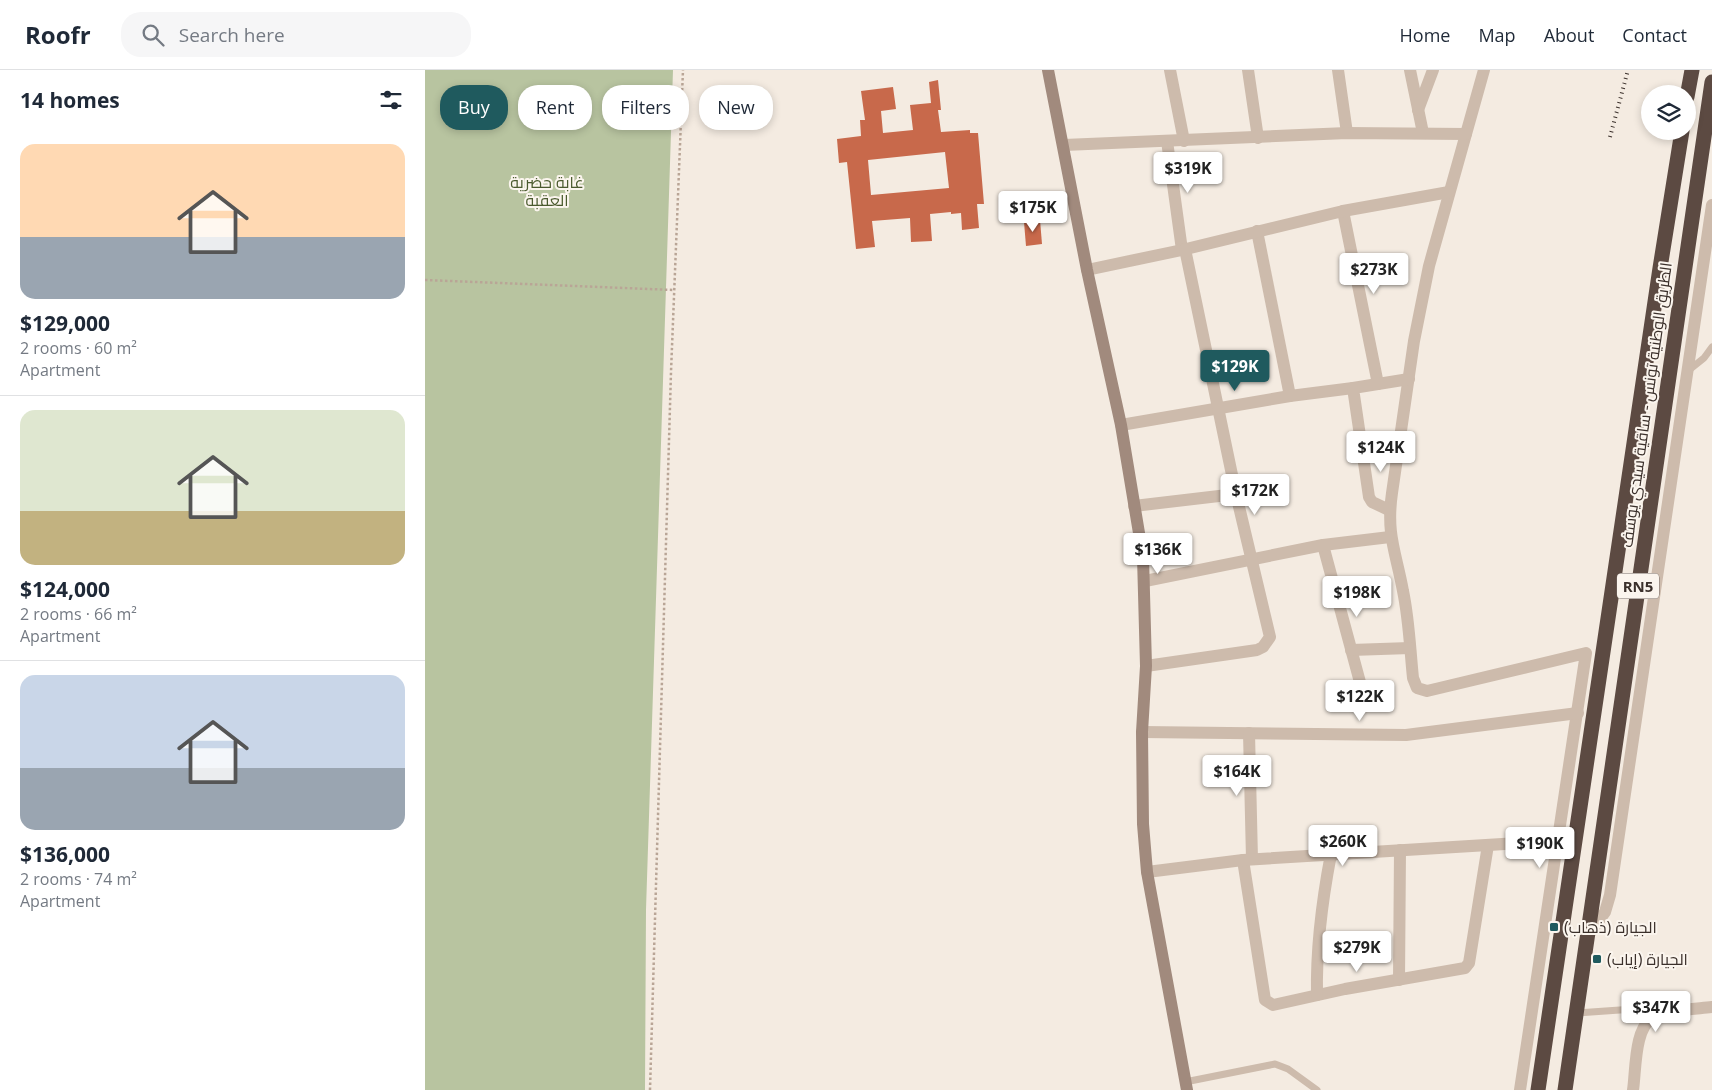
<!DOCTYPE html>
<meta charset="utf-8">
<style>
:root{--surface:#fff;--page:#f6f6f7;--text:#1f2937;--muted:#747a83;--line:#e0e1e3;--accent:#1f5a5e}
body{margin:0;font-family:"Open Sans",Cairo,sans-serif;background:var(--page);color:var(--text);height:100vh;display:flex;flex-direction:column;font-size:19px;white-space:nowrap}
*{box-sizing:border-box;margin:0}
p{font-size:16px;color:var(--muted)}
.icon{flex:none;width:28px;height:28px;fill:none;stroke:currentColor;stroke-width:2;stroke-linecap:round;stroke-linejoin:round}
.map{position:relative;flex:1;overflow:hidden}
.sheet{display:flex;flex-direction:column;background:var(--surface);width:425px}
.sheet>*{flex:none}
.hud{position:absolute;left:15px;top:15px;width:475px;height:45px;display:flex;gap:10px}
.controls{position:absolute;left:1216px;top:15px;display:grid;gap:10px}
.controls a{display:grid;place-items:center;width:55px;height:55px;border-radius:50%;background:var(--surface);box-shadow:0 2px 8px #0003;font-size:25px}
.price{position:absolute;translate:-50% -42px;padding:0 11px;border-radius:5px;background:#fff;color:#222;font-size:16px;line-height:32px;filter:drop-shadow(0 1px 2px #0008)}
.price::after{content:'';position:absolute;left:50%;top:30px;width:15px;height:11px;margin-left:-8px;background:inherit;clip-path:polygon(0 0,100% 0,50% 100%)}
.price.current{background:var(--accent);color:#fff}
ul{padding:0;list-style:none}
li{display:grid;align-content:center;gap:10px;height:265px;padding:0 20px}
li+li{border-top:1px solid var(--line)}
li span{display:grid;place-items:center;height:155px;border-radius:15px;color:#555}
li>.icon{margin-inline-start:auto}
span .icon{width:90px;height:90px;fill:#fffc;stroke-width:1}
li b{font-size:21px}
h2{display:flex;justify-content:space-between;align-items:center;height:60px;padding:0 20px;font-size:21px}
.tag{padding:0 18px;border-radius:20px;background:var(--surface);box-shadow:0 2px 8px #0003;font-size:18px;line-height:45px}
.tag.current{background:var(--accent);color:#fff}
header{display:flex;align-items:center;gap:30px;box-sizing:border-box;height:70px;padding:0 25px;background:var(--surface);border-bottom:1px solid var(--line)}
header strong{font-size:24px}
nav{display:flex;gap:28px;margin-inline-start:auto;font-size:18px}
.search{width:350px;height:45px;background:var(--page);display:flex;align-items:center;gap:12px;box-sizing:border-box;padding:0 18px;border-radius:20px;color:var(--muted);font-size:19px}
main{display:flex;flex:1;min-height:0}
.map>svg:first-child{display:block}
</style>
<header>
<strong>Roofr</strong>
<div class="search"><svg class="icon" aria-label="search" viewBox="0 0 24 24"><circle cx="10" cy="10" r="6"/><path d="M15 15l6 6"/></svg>Search here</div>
<nav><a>Home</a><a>Map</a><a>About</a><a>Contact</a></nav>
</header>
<main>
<section class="sheet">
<h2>14 homes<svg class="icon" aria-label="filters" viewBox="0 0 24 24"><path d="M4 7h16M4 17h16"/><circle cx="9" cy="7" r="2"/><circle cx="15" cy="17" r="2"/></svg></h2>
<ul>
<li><span style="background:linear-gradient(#ffd9b3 60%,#9aa5b1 0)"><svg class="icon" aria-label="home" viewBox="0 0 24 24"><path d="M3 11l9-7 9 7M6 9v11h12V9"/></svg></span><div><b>$129,000</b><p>2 rooms · 60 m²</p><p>Apartment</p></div></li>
<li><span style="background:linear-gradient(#dfe7d0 65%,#c2b280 0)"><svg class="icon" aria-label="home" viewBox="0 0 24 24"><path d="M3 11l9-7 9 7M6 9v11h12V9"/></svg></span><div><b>$124,000</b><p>2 rooms · 66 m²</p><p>Apartment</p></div></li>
<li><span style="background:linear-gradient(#c9d6e8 60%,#9aa5b1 0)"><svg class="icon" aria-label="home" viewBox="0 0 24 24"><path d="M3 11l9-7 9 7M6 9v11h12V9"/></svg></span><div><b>$136,000</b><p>2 rooms · 74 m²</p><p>Apartment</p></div></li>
</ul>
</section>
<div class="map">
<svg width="1287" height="1020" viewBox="0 0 1287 1020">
<rect width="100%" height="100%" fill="#f4ebe1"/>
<path fill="#b8c4a0" d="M0,0H248L221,840L220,1020H0Z"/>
<g fill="#c8694b" fill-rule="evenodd">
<path d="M513,10L516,40H513L516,62L545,60V63H553L559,134H552L554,158L537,160L536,143L526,144V142L505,144L507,171L486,172L485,148L447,151L450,177L431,179L422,92L414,93L412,69L436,66L435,50H440L436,21L468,17L471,39L456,41L458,63L488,60L485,35L506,33L504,12ZM520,82L524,118L446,125L443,90Z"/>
<path d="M615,150L617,174L601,176L599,152Z"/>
</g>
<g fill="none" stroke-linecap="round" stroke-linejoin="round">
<g stroke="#b9a596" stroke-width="2.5" stroke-dasharray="2.5 2.5" stroke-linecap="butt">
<path d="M0,210L249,220"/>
<path d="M225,1020L246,302L258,0"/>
</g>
<g stroke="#cdbbac" stroke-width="7">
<path d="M1264,300L1279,288L1287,277"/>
<path d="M1152,943L1209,939"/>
<path d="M760,1012L850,994L863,999L892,1020"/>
</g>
<g stroke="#cdbbac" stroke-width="12">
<path d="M745,0L759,71"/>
<path d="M823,0L833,68"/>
<path d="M913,0L922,63"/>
<path d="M985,0L998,63"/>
<path d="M1059,0L1004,196L989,271L967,423C961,465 971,482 978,521C984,549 985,579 988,608L992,618L1002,621L1161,583L1095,1020"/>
<path d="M993,40L1008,0"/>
<path d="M742,71L757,180"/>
<path d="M639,75L922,63L1041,64"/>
<path d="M918,141L953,314"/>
<path d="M832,161L865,326"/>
<path d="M662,200L757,180L918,141L1024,122"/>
<path d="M696,355L865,326L928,318"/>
<path d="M709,436L811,424"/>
<path d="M964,440L947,432L944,427L928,318L984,309"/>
<path d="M898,475L939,627"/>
<path d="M720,511L898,475L965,467"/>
<path d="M926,580L985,578"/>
<path d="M721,596L832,580L838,577L845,567L811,424L760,179"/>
<path d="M717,662L981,665L1153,643"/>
<path d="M824,663L827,789"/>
<path d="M818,790L840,930L848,935L920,919L1040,898L1044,893L1063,775"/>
<path d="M722,802L818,790L1111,772"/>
<path d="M1164,864L1180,842L1185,825L1287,135"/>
<path d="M974,910L975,780"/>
<path d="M892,925C891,877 897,831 906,784"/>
<path d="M1208,1020C1211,1001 1209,956 1229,947C1243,940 1270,939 1287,937"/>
</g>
<path stroke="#a18a7d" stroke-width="12" d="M623,0L662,200L696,355L718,487L721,596L717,662L718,754L722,802L762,1020"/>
<g stroke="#5c4a42" stroke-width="15">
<path d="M1262,27L1267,0"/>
<path d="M1113,1020L1235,198L1257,61"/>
<path d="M1140,1020L1287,12"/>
</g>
<path stroke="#3b302b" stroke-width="4" stroke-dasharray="1 4" stroke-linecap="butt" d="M1185,67L1203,0"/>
</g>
<g fill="#1f5a5e" stroke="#fbf5ee" stroke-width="2">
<rect x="1124" y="852" width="10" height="10" rx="2.5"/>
<rect x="1167" y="884" width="10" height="10" rx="2.5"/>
</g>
<g text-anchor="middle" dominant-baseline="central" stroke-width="4" stroke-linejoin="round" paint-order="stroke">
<rect fill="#fbf5ee" stroke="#756b66" stroke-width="1" x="1192" y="503.5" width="42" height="25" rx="4"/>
<g font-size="15" font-weight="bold" fill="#3b302b">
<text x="1213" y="516">RN5</text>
</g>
<g font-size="16" fill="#4a5a2e" stroke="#fbf5ee">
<text x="122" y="112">غابة حضرية<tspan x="122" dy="18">العقبة</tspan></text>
</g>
<g font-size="16" fill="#3b302b" stroke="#fbf5ee">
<text transform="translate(1221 335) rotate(-82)">الطريق الوطنية تونس - ساقية سيدي يوسف</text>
</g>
<g font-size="16" fill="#3b302b" stroke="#fbf5ee" text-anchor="start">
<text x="1139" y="857">الجيارة (ذهاب)</text>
<text x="1182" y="889">الجيارة (إياب)</text>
</g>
</g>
</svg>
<div class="controls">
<a><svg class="icon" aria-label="layers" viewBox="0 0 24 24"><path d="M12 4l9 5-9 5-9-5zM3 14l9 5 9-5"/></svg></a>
</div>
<b class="price" style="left:763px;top:124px">$319K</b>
<b class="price" style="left:608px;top:163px">$175K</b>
<b class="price" style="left:949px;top:225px">$273K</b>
<b class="price current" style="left:810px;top:322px">$129K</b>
<b class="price" style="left:956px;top:403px">$124K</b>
<b class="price" style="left:830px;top:446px">$172K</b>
<b class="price" style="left:733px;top:505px">$136K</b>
<b class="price" style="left:932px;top:548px">$198K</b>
<b class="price" style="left:935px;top:652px">$122K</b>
<b class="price" style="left:812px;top:727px">$164K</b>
<b class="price" style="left:918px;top:797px">$260K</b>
<b class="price" style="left:1115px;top:799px">$190K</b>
<b class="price" style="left:932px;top:903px">$279K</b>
<b class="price" style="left:1231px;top:963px">$347K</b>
<div class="hud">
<a class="tag current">Buy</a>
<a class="tag">Rent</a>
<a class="tag">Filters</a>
<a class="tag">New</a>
</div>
</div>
</main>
